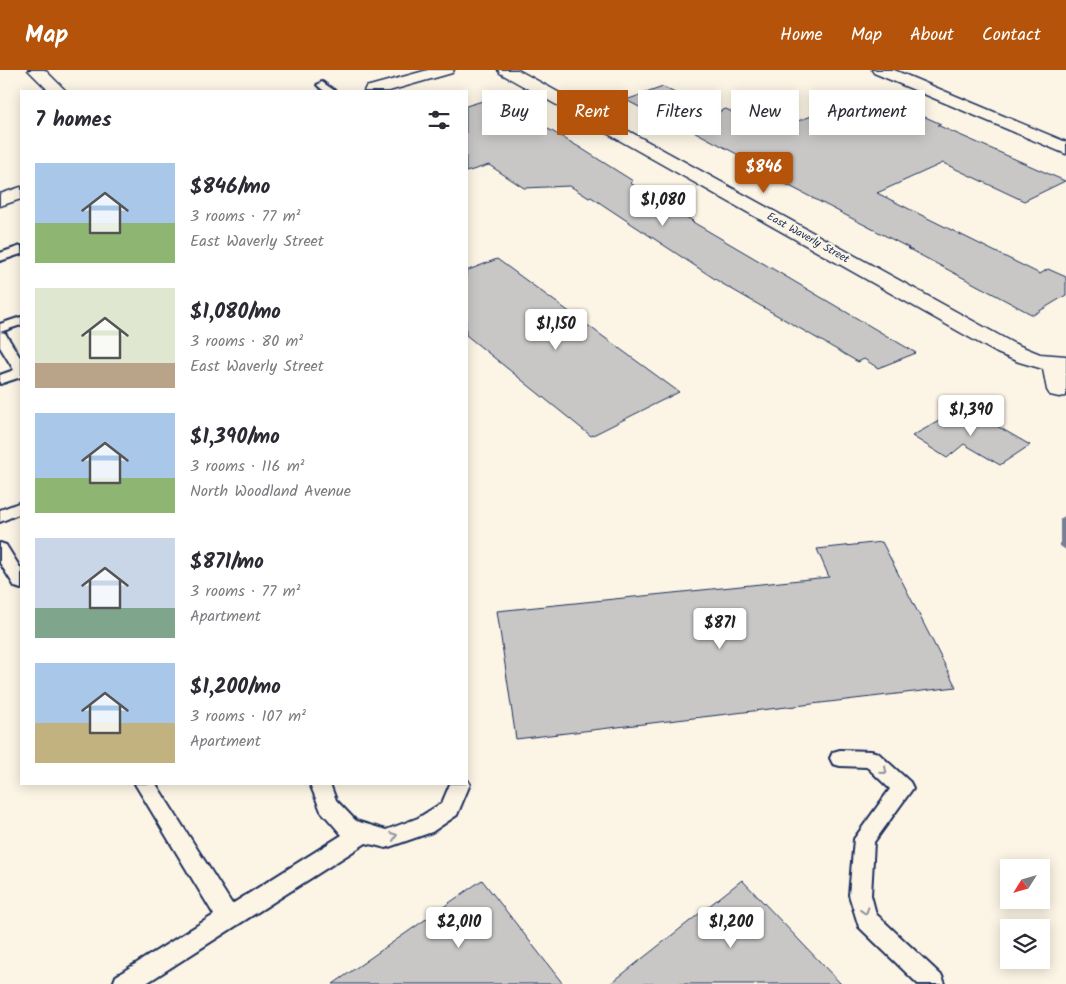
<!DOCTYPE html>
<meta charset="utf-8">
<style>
:root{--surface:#fff;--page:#f2f2f3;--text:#2b2b33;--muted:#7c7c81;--accent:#b45309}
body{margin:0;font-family:Kalam,sans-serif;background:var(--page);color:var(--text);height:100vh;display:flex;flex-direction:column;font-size:19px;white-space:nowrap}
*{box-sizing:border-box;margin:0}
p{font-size:16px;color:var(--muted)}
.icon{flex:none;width:28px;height:28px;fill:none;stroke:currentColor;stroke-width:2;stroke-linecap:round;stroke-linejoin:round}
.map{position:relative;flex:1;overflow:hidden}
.side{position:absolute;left:20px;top:20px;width:448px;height:695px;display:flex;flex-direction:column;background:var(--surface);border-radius:0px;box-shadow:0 2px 12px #0003}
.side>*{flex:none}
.hud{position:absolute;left:482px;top:20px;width:475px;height:45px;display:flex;gap:10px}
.needle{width:32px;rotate:233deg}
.fabs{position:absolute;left:1000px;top:789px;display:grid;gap:10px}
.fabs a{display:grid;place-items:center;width:50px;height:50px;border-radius:0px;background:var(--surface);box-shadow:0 2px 12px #0003;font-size:25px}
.price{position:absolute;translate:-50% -42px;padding:0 11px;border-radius:5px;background:#fff;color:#222;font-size:16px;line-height:32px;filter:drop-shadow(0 1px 2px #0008)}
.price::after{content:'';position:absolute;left:50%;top:30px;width:15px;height:11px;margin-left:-8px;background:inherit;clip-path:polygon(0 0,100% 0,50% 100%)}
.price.on{background:var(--accent);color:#fff}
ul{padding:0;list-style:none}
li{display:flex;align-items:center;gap:15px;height:125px;padding:0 15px}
li span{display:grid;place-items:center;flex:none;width:140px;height:100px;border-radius:0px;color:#555}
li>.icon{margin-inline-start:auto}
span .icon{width:60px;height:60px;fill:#fffc;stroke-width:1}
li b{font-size:21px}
h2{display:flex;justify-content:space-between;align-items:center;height:60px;padding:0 15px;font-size:21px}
.pill{padding:0 18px;border-radius:0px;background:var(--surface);box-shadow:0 2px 12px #0003;font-size:18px;line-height:45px}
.pill.on{background:var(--accent);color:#fff}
header{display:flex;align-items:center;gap:30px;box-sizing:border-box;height:70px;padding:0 25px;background:var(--accent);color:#fff}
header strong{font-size:24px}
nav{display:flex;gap:28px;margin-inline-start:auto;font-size:18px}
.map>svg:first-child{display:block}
</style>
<header>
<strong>Map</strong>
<nav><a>Home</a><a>Map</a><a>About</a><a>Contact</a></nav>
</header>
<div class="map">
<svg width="1066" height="914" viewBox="0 0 1066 914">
<rect width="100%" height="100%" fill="#fcf5e5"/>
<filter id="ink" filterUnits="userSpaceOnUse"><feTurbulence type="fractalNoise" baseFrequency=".02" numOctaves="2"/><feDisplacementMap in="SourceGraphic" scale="10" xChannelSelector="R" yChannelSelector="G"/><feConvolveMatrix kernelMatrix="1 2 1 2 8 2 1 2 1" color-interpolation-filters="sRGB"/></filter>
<g filter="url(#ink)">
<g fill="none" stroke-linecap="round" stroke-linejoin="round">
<path fill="#767f94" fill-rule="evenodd" d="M1066,445V480L1060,476V449Z"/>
</g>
<g fill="#c8c7c6" stroke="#1b2f5e">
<path d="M663,17L697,34L660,48L626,30Z"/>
<path d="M873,24L941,54L937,55L1065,111L1024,131L943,93L877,123L1040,204L1048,199L1066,207V225L1033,245L907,178H909L745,93L750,91L682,55L726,39L770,61Z"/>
<path d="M486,30L495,33L536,58L543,56L579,77L633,111L630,113L693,151H691L916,283L878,298L864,289L858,292L721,213L591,127L589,128L570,116L524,118L489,95L466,102V36Z"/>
<path d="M497,189L679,322L591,366L466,265V201Z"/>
<path d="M964,337L1030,375L1000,395L964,374L947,388L912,366Z"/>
<path d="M882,472L956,617L516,669L497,541L829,507L817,479Z"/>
<path d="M482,810L563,914H333Z"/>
<path d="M742,810L841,914H610Z"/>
</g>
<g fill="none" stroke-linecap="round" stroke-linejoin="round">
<defs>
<g id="service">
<path d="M322,12L335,21H324L317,15Z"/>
<path d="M21,176V184L0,191V183Z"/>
<path d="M21,247V255L0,262L5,263L21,289V307L0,314V305L14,300L0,277V254Z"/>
<path d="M21,432V443L0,452V440Z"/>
<path d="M0,473L6,475L21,499V519L15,517L0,493Z"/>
<path d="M840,680L871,681L878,683L910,712L913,718L874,772L871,825L876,844L942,906L945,914H918L859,857L849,825L854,769L890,719L867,697L840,696L833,694L830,688L833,682Z"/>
<path d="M466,708L470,714L457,745L432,762L386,778L366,773L145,914H113L116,906L214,845L135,714H156L232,834L342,765L321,741L310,714H330L336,730L356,751L386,760L418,748L442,733L450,714H466Z"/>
</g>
<g id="minor">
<path d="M28,0H45L66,21H49Z"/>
<path d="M498,0H518L1013,273L1040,284L1066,286V326L1059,327L1050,325L1047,320L1043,299L1019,292L997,283L500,3Z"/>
<path d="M872,0H894L1066,72V84L874,3Z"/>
</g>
<g id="secondary">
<path d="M428,0H454L452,3L389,21H364L366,17Z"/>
<path d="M21,117V129L0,136V124Z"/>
</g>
</defs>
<use href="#service" stroke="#1b2f5e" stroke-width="4"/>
<use href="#minor" stroke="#1b2f5e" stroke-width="3"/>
<use href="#secondary" stroke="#1b2f5e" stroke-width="3"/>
<use href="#service" fill="#fcf5e5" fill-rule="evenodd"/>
<use href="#minor" fill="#fcf5e5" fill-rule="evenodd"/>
<use href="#secondary" fill="#fcf5e5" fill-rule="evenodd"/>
</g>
<defs><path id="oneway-chevron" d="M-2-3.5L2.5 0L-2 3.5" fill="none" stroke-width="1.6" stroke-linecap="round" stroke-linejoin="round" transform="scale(1.25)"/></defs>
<g stroke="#8c92a2">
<use href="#oneway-chevron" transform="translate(884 701) rotate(41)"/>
<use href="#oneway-chevron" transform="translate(394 766) rotate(-18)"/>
<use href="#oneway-chevron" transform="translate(865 841) rotate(73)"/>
</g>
</g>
<g text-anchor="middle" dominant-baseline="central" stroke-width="4.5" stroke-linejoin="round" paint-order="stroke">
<g font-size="11" fill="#1b2f5e" stroke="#fcf5e5">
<text transform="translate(808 168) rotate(29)">East Waverly Street</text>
</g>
</g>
</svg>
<div class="fabs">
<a><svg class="needle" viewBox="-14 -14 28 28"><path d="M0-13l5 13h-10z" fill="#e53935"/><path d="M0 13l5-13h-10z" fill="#7c7c81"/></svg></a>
<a><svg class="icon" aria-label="layers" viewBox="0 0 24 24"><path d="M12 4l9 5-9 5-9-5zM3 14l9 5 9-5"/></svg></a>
</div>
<b class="price on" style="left:764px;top:124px">$846</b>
<b class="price" style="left:663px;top:157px">$1,080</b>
<b class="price" style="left:556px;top:281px">$1,150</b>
<b class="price" style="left:971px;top:367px">$1,390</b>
<b class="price" style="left:720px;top:580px">$871</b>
<b class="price" style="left:459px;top:879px">$2,010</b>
<b class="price" style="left:731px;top:879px">$1,200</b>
<div class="hud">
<a class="pill">Buy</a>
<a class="pill on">Rent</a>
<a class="pill">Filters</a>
<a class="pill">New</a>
<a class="pill">Apartment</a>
</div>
<section class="side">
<h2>7 homes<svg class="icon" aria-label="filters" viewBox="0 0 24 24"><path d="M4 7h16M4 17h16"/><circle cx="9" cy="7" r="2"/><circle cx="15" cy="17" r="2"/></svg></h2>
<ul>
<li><span style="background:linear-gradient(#a9c7e8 60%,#8fb573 0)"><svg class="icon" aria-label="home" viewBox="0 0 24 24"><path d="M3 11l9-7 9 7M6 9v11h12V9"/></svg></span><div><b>$846/mo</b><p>3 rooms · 77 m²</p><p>East Waverly Street</p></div></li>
<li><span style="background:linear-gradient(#dfe7d0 75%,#b9a48a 0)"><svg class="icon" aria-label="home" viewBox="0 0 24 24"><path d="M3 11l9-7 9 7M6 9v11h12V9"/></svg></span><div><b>$1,080/mo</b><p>3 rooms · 80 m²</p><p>East Waverly Street</p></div></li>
<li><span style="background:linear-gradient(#a9c7e8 65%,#8fb573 0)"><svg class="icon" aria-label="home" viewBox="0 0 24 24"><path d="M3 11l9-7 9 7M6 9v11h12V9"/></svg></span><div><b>$1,390/mo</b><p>3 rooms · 116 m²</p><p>North Woodland Avenue</p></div></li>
<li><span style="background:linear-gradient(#c9d6e8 70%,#7fa58c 0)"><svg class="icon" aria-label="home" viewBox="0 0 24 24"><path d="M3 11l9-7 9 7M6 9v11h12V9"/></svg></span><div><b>$871/mo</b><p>3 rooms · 77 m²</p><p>Apartment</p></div></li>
<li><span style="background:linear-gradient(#a9c7e8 60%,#c2b280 0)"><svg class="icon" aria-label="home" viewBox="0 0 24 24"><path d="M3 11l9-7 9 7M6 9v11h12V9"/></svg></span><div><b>$1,200/mo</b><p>3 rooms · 107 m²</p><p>Apartment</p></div></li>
</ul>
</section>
</div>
